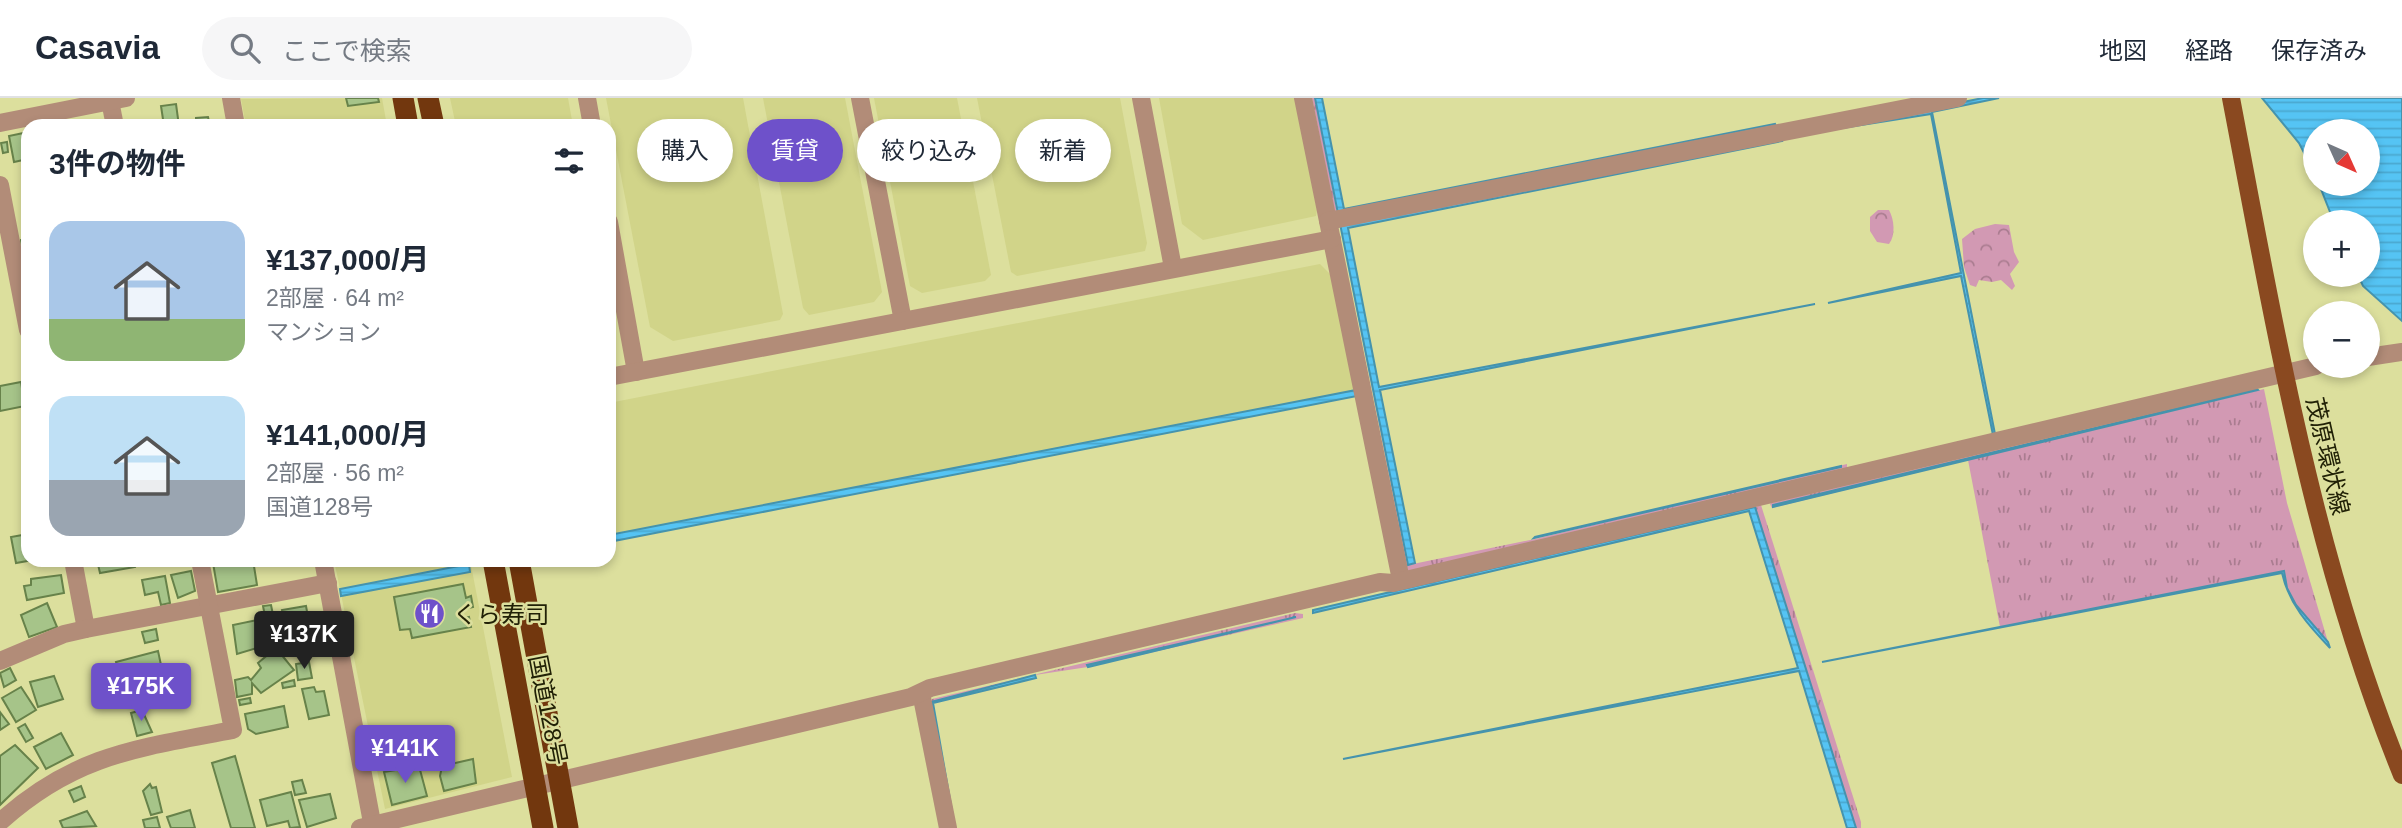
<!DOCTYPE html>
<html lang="ja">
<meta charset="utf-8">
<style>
:root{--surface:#fff;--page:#f6f6f7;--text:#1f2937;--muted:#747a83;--line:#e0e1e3;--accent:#6e51ca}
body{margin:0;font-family:Arial,"Noto Sans JP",sans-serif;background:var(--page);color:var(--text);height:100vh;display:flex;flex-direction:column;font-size:26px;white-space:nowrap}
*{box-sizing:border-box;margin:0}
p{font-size:23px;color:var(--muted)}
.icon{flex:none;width:38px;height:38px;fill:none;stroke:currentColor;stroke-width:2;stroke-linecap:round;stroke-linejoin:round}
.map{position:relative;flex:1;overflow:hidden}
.sheet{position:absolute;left:21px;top:21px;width:595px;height:448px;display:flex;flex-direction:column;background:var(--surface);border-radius:21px;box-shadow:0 4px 10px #0003}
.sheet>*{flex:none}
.guide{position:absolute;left:637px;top:21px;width:665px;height:63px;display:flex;gap:14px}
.needle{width:46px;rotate:135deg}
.tools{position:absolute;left:2303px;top:21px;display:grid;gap:14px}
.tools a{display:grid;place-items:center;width:77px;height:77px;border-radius:50%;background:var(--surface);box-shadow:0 4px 10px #0003;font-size:35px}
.price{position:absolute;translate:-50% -60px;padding:0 16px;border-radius:7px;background:var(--accent);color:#fff;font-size:23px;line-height:46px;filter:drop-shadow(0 2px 4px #0008)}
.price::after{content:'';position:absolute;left:50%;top:42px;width:21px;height:16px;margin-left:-10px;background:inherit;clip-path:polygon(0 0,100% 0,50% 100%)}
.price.on{background:#222;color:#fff}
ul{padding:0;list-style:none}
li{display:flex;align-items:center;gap:21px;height:175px;padding:0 28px}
li span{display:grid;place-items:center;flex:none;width:196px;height:140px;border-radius:21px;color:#555}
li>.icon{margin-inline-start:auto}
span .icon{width:84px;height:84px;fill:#fffc;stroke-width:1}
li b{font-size:30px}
h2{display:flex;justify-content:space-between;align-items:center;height:84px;padding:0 28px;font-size:30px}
.chip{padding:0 24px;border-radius:32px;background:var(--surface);box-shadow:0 4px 10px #0003;font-size:24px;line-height:63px}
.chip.on{background:var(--accent);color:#fff}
header{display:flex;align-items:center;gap:42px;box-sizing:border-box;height:98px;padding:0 35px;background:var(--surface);border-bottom:2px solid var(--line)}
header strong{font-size:33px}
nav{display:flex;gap:38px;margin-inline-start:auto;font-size:24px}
.search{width:490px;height:63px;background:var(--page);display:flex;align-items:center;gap:18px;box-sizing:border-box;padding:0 24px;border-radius:38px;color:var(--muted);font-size:26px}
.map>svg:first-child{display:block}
</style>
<header>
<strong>Casavia</strong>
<div class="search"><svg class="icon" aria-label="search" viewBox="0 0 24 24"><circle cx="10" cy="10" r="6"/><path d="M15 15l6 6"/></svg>ここで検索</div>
<nav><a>地図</a><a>経路</a><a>保存済み</a></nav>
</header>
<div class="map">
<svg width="2402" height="730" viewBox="0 0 2402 730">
<defs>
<pattern id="grass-tufts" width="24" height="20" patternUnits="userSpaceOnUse" patternTransform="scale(1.75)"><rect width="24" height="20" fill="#d299b3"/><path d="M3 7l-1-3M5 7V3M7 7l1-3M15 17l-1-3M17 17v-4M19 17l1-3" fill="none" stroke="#aa7c90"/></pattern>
<pattern id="forest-crowns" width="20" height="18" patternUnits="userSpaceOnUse" patternTransform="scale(1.75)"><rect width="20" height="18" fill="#d299b3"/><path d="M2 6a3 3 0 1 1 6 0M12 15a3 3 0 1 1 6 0" fill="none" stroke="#aa7c90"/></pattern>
<pattern id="water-rules" width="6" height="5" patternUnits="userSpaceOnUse" patternTransform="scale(1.75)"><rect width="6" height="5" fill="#55c4f4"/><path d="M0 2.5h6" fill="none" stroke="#4aa8d0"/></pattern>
</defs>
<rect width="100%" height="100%" fill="#dcdf9d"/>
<g fill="#d1d489">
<path d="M382,0L387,28H246L241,1Z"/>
<path d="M450,0H568L573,28H456Z"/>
<path d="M606,0H743L783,216L780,222L673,243L650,229Z"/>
<path d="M763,0H845L882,194L874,204L809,217L803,210Z"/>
<path d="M874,0H957L991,177L985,183L922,195L910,188Z"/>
<path d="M977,0H1120L1147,145L1145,153L1017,178L1011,174Z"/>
<path d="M1159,0H1295L1317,112L1316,118L1203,142L1182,126Z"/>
<path d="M1320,166L1330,176L1356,292L609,437V305Z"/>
<path d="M334,462H470L512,679L385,711Z"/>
</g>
<g fill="url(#grass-tufts)">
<path d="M1312,0H1315L1337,115L1334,113Z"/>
<path d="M1340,128L1408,467L1535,441L1847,366V371L1408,474Z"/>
<path d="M2257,291L1772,410L1770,406L1771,405Z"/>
<path d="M2264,291L2287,405L2328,544L2296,507L2287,490L2284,473L2000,529L1968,362Z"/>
<path d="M1761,407L1861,724V730H1856L1755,409Z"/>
<path d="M1295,515L1303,516V520L1088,569L1035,577L929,606L932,601Z"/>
</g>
<g fill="url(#forest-crowns)">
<path d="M1878,112H1889C1894,121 1896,137 1889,146L1877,144L1870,133V119Z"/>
<path d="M1995,126L2009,127L2014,154L2019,164L2010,176L2015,188L2012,192L2001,182L1992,184L1979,182L1976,189L1970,187L1964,169L1962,141L1975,131Z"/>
</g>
<g fill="url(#water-rules)" stroke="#4593ad" stroke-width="2">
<path d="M1315,0H1322L1344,111L1775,26L1782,43L1348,130L1379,289L1815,206L1380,292L1415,465L1408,467Z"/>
<path d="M1983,0H1999L1932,14L1995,336L1993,337L1961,178L1828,205L1961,175L1931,16L1798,37Z"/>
<path d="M2262,0H2402V223L2363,188L2358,177H2368V124H2334L2319,86H2368V33H2315V76L2299,45Z"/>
<path d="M2257,291L2258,292L1773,409V407Z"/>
<path d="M1356,292L1357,298L609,444V437Z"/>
<path d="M1841,368V369L1534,440L1535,439Z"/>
<path d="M1755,409L1856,730H1847L1799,573L1343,661L1798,570L1749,413L1313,515V512Z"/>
<path d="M469,466L470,474L341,498L340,491Z"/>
<path d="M2284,473L2287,490L2296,507L2328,544L2330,550C2308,527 2289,506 2282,475L1822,564Z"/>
<path d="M1296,519L1088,569L1087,567Z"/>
<path d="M1035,577L1036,580L933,605L955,730L931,604Z"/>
</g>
<g fill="#a6c489" stroke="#67824a" stroke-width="2">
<path d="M346,0H378L379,4L348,8Z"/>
<path d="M176,6L179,28H164L161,8Z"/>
<path d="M208,19L210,28H191L196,26V20Z"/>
<path d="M28,34V61L14,64L9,38Z"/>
<path d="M7,44L8,54L3,55L1,45Z"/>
<path d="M28,140V149L22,150L21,142Z"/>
<path d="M21,284L25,308L0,313V288Z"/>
<path d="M28,436V462H33L16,465L11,439Z"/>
<path d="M97,462H134L135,469L100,475Z"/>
<path d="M226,462H253L257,487L218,494L213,465Z"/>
<path d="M191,473L195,493L178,500L171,477Z"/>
<path d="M61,477L64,495L27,502L24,488L31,487V481Z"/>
<path d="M165,478L170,505L161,507L158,494L145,497L142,482Z"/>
<path d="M463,486L466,500L471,498L473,509L461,512L463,520L469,519L471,529L412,540L410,531L400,532L394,499Z"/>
<path d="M47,505L57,529L29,539L21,517Z"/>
<path d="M271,507L274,522L266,523L263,508Z"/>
<path d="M306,508L310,530L317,528L320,549L291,555L282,512Z"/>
<path d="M257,522L260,533L270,531L273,545L237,556L233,527Z"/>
<path d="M156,531L158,542L145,545L142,534Z"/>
<path d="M276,550L294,572L261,595L252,585V596L237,599L235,582L248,579L251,582L261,570L258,565Z"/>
<path d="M158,553L161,567L151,571L152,574L120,580L116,564Z"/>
<path d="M309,564L312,580L298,582L296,566Z"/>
<path d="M10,570L16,582L4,589L0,575Z"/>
<path d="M54,578L63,601L38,609L30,584Z"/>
<path d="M294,582L295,588L283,590L282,585Z"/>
<path d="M21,589L36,612L16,624L2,600Z"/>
<path d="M314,589L316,594L324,593L329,617L309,621L302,591Z"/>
<path d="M250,600L251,605L240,607L239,602Z"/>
<path d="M284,608L288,629L256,636L248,631L245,616Z"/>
<path d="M142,612L152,634L137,638L131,615Z"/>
<path d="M0,614L9,626L0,632Z"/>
<path d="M25,626L33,640L26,644L18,630Z"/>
<path d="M61,635L73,657L46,671L34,649Z"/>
<path d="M15,647L38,670L0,707V658Z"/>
<path d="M235,658L255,730H231L212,665Z"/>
<path d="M473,661L476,685L444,693L440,678L442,668Z"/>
<path d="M419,668L427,698L392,707L384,674Z"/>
<path d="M302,682L306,695L295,697L292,684Z"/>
<path d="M150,686L152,690L156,689L162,714L151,717L143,693Z"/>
<path d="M81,688L85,699L74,704L69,693Z"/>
<path d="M291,694L300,729L290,730L288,723L267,728L260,702Z"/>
<path d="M330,696L336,720L307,729L299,702Z"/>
<path d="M190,712L195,730H171L167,719Z"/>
<path d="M87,713L96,728L63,730L60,723Z"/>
<path d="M157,719L160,730H145L143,722Z"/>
</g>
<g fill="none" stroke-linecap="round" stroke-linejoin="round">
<g stroke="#b28c78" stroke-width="18">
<path d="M231,0L236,28"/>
<path d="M587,0L592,28"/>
<path d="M860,0L903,223"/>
<path d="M1141,0L1173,170"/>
<path d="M1303,0L1401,482"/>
<path d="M110,3L115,28"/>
<path d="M0,25L126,0"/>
<path d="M0,87L28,232"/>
<path d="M1328,123L1958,0"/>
<path d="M609,124L636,274"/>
<path d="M2368,259L2402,254"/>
<path d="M609,279L1332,141"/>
<path d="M73,462L86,531"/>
<path d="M323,462L373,730"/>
<path d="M0,563L64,536L86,531L328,485"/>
<path d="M921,595L948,730"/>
<path d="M0,724C75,656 139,650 233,632L200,462"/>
<path d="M360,730L911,599L930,590L1380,484L1393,485L2316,268"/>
</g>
<path stroke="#8a4920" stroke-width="18" d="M2231,0C2275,230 2313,459 2402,677"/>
<g stroke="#72370e" stroke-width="21">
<path d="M403,0L408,28"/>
<path d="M428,0L434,28"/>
<path d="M493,462L543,730"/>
<path d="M519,462L568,730"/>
</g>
</g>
<defs>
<symbol id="restaurant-disc" viewBox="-11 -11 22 22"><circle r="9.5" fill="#6e51ca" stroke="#dcdf9d"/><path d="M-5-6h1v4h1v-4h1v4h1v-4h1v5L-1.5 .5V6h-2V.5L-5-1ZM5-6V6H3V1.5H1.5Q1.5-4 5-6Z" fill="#fff"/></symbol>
</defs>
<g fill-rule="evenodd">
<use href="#restaurant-disc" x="412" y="498" width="35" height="35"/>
</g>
<g text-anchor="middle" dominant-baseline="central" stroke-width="5" stroke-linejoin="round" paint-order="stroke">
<g font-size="24" fill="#212106" stroke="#dcdf9d">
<text transform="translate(2328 358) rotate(77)">茂原環状線</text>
<text transform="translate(548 612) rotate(79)">国道128号</text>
</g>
<g font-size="24" fill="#212106" stroke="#dcdf9d" text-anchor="start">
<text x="453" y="516">くら寿司</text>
</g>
</g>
</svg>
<div class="tools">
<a><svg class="needle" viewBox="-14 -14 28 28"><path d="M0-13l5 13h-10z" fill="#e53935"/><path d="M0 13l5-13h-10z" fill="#747a83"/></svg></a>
<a>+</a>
<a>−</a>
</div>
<b class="price on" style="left:304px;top:573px">¥137K</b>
<b class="price" style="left:141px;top:625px">¥175K</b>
<b class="price" style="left:405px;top:687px">¥141K</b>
<div class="guide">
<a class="chip">購入</a>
<a class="chip on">賃貸</a>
<a class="chip">絞り込み</a>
<a class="chip">新着</a>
</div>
<section class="sheet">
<h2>3件の物件<svg class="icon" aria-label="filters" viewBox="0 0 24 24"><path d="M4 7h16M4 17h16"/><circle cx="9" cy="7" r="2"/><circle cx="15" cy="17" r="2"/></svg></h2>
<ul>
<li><span style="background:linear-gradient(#a9c7e8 70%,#8fb573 0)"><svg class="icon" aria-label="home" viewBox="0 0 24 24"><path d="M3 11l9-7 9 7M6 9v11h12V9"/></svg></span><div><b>¥137,000/月</b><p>2部屋 · 64 m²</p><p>マンション</p></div></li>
<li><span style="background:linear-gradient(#bfe0f5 60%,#9aa5b1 0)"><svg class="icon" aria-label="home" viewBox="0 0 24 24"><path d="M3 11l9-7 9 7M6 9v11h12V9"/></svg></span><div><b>¥141,000/月</b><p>2部屋 · 56 m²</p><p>国道128号</p></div></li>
</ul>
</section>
</div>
